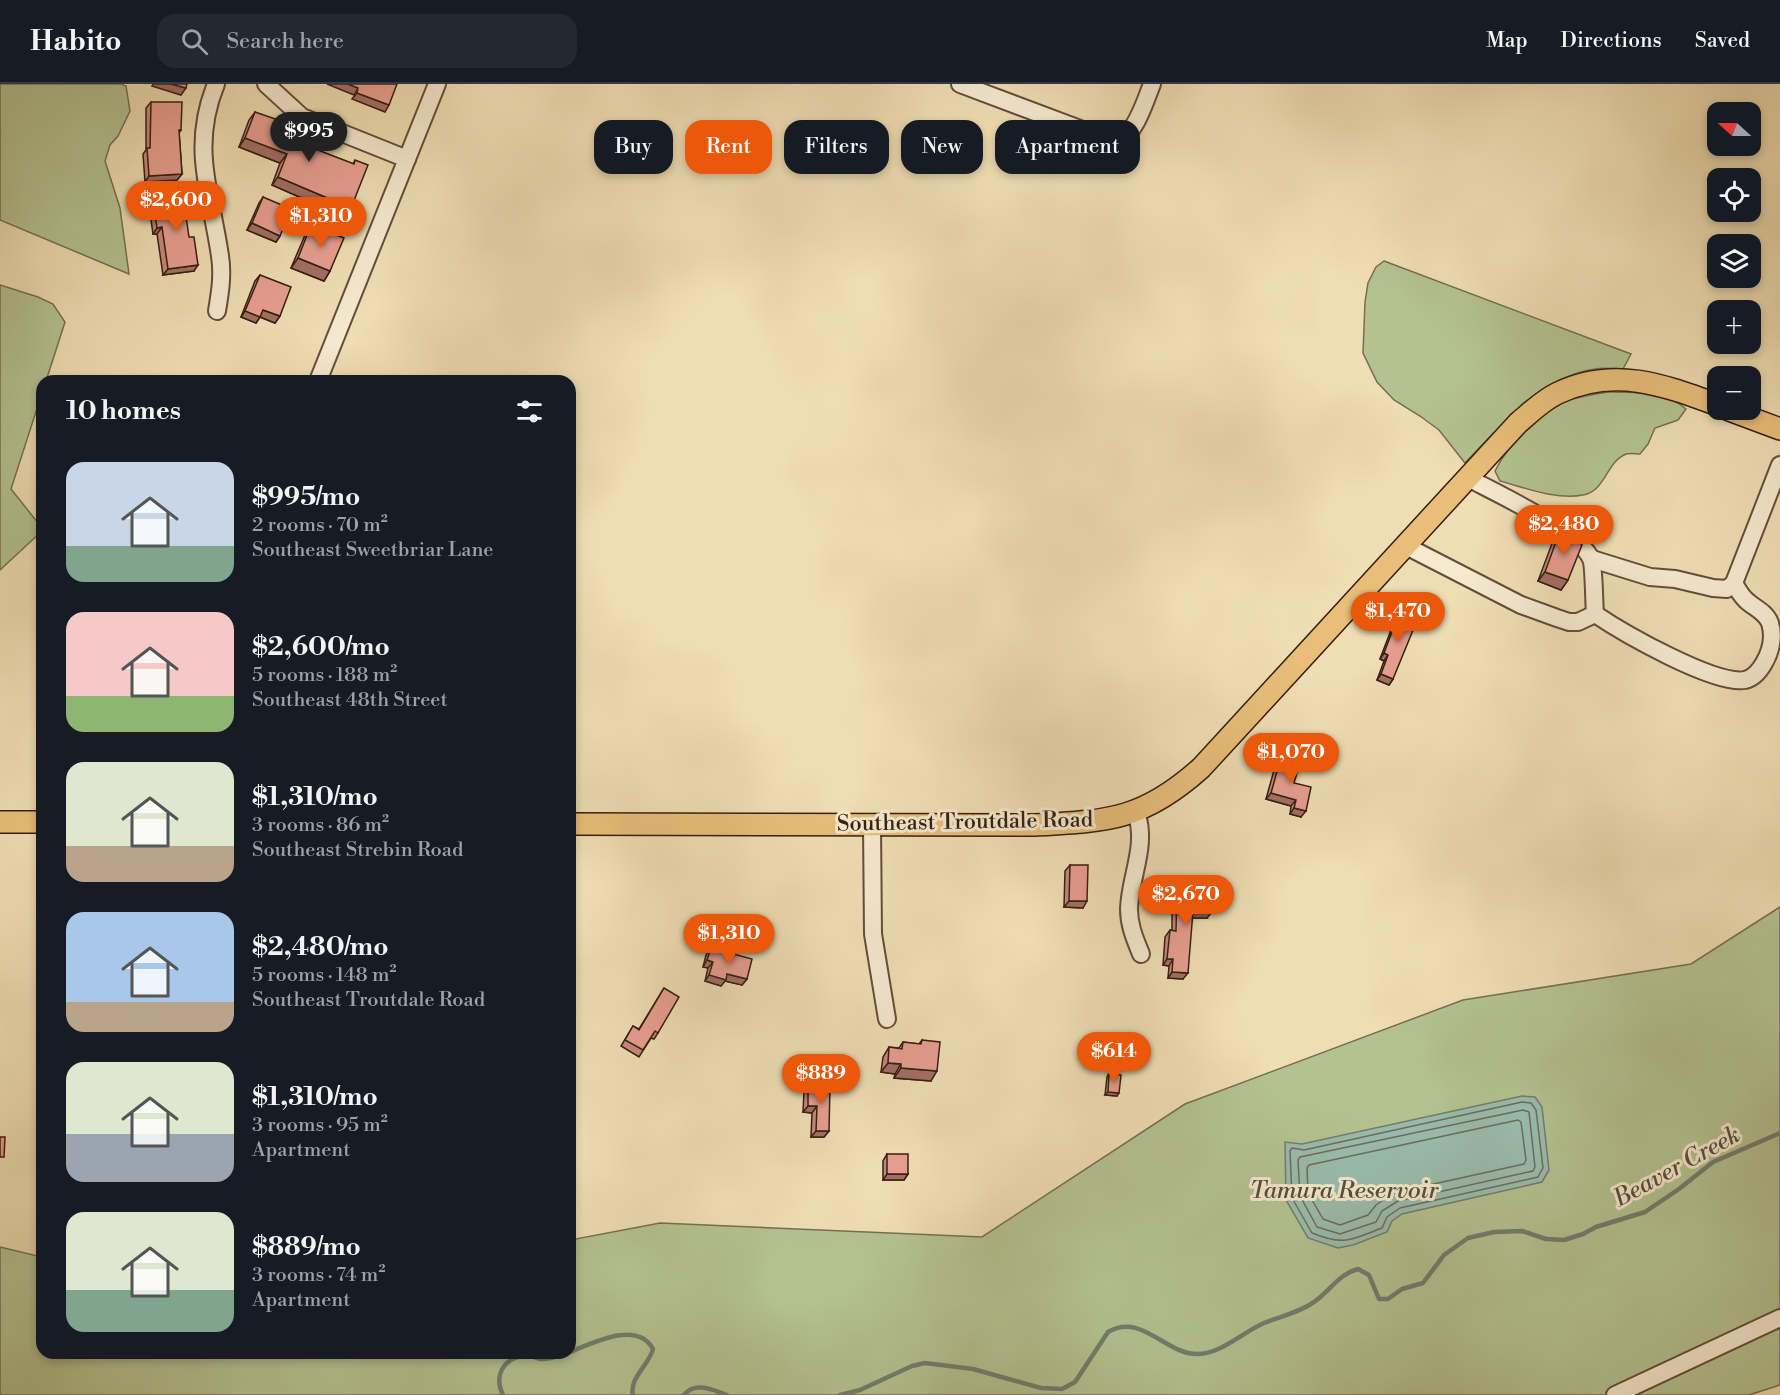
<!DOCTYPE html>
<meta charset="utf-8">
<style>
:root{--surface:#171b24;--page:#242831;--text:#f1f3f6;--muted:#9ea1a6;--line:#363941;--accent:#ea580c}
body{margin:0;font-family:"Libre Bodoni",serif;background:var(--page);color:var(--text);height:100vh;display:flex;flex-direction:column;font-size:22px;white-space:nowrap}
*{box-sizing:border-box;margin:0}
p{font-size:20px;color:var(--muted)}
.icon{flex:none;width:33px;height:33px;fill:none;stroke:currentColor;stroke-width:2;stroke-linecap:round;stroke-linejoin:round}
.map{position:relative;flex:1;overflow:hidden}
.sheet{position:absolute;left:36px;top:291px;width:540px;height:984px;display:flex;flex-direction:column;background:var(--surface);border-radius:18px;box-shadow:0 3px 9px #0003}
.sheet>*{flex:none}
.top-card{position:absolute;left:594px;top:36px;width:570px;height:54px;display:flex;gap:12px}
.needle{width:39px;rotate:291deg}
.tools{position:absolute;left:1707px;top:18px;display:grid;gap:12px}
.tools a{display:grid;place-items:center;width:54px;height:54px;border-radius:12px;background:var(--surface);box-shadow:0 3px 9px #0003;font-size:30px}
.price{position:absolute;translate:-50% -51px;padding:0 14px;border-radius:21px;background:var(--accent);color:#fff;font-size:20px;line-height:39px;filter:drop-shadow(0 2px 3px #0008)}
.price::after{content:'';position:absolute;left:50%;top:36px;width:18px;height:14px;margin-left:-9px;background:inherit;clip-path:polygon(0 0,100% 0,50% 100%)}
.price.current{background:#222;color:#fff}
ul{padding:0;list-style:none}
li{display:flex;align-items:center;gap:18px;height:150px;padding:0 30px}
li span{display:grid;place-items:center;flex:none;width:168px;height:120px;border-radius:18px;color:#555}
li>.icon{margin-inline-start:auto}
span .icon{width:72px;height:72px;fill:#fffc;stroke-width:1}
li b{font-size:26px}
h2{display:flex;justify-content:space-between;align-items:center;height:72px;padding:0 30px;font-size:26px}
.tag{padding:0 21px;border-radius:18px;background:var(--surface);box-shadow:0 3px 9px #0003;font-size:21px;line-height:54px}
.tag.current{background:var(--accent);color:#fff}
header{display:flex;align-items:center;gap:36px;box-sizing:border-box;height:84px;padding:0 30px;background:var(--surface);border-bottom:2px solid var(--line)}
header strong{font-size:28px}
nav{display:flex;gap:33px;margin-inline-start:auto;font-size:21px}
.search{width:420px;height:54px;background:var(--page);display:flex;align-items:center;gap:15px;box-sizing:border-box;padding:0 21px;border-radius:18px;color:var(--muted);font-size:22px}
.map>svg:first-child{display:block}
</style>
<header>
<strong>Habito</strong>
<div class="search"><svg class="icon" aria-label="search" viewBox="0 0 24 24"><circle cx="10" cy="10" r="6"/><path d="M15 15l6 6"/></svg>Search here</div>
<nav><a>Map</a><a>Directions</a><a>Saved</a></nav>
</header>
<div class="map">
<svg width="1780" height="1311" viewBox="0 0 1780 1311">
<rect width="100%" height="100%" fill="#efddb3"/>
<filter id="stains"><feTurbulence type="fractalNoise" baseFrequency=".00333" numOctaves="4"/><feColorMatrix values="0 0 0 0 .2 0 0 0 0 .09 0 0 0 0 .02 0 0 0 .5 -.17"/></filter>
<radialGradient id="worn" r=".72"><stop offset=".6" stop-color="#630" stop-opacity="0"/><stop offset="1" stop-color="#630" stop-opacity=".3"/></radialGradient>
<g fill="#b4c291" stroke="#747051" stroke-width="1.5">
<path d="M0,0H121L126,2L130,27L118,52L110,61L105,77L120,124L129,190L0,136Z"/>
<path d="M1384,177L1631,270L1623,285C1614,285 1604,283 1595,285C1540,293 1502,341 1465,379L1439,346L1420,332L1394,316L1377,298L1363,269L1365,218L1368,199L1376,183Z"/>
<path d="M0,201L38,213L53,220L65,238L46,297H42V309L11,405L42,444V447L0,486Z"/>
<path d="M1607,308C1632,308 1667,307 1686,325L1678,336L1655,344L1648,360L1640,370C1636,370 1629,369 1626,370C1606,378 1606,407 1583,411C1556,416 1526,404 1500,397L1495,387C1509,360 1533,333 1561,319C1574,313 1593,311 1607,308Z"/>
<path d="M1780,823V1301L1749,1311H0V1163L42,1173V1269H570V1156L660,1139L982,1153L1185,1020L1463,916L1691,880Z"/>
</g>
<path fill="#9abcac" stroke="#727d6e" stroke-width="1.5" d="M1522,1012L1535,1013L1542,1023L1549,1086L1542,1098L1402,1130L1392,1137L1387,1148L1353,1161L1338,1164L1308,1154L1286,1116L1285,1058L1302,1060Z"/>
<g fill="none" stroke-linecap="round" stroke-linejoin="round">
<g stroke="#686e5e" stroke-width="1.5">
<path d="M1522,1018L1531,1019L1536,1026L1543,1084L1538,1093L1400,1124L1387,1133L1382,1144C1351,1156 1344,1162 1312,1149L1292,1114L1290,1067L1292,1064L1304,1066Z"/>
<path d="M1523,1026L1529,1028L1535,1083L1533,1087L1398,1117L1382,1127L1376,1138L1340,1150L1317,1143L1300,1112L1298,1076L1300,1073Z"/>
<path d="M1518,1036L1521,1038L1526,1076L1524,1080L1393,1109L1376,1121L1368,1131L1340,1141L1323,1135L1308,1109L1307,1084L1309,1081Z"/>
</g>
<g stroke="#727d6e" stroke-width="4.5">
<path d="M570,1268C593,1259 637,1236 653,1265C649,1281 629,1294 633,1311"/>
<path d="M503,1311C493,1291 505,1271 528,1272C533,1272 538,1275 543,1275C551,1275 559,1272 566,1269"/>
<path d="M684,1311C695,1297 713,1306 727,1311"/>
<path d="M840,1311L860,1306L912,1282L925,1279L973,1285L1041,1304L1062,1305L1075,1298L1108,1248C1141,1228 1165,1270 1197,1270C1221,1270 1243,1248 1264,1239C1279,1233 1297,1229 1311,1220C1328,1210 1338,1190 1358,1185L1369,1191L1379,1215H1388L1402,1205L1423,1199L1444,1171L1468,1154L1494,1148L1522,1147L1546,1155L1564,1156L1583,1150L1596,1143L1645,1128L1679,1105L1713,1078L1780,1049"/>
</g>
<defs>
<g id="minor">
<path d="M216,0C190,64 211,109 220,172C223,191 220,209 217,227"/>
<path d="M266,0L302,33L407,75"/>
<path d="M960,0L1104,54C1108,55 1114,57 1118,56C1135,52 1146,15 1152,0"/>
<path d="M318,297L437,0"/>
<path d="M1468,394C1496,409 1580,448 1591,475C1594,481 1594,519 1595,530C1623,549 1714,601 1745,596C1754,594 1760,586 1764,579C1771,567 1774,552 1770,539C1765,526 1751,523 1744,514C1740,510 1737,504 1734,499"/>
<path d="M1406,462L1521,521L1557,534L1569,538H1578L1595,530"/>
<path d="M1592,475L1650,493L1675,495L1713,504L1727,505L1734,499L1780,381"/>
<path d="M1136,728C1148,761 1130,792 1129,825C1129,842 1135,855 1141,870"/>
<path d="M872,741L873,850L887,935"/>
<path d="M1615,1311L1780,1234"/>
</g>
<g id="major">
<path d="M1729,326L1780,345"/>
<path d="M0,738H42"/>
<path d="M570,740L1035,741C1109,737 1143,736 1201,684L1518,339C1531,328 1543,316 1558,309C1614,282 1664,301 1718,321"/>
</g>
</defs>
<use href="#minor" stroke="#644e3a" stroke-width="20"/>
<use href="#major" stroke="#351f11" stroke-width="24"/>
<use href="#minor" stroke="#f5e9ce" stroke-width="16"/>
<use href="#major" stroke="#e8be7a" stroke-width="21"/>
</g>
<g fill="#c7887c" stroke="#351f11" stroke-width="1.5">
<path d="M151,18L181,46L179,49L182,90L177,96L145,98L143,70L146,66V24Z"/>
<path d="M255,28L277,46L320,67L353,80L355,76L345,133L272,101L280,79L239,63L249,36Z"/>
<path d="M263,113L280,152L276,158L247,146L259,119Z"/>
<path d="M153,116L194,187L163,191L157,150H153L149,122Z"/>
<path d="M311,141L330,187L324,197L291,184L305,151Z"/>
<path d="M260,191L280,232L275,239L260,233L256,239L241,233L255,197Z"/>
<path d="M1561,444L1568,496L1561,506L1538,497L1554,454Z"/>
<path d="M1400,527L1393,595L1389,601L1377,596L1384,577L1380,575L1396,533Z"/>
<path d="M1281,673L1294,699L1301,733L1290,730L1291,722L1266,715L1276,679Z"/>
<path d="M1070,781L1083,824L1064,823L1065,787Z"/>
<path d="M1177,806L1207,834H1192L1183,895L1168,894L1169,882L1163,881L1165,853L1170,846H1172V812Z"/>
<path d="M711,864L747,895L742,901L725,897L721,902L705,897L708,884L703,883L706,871Z"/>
<path d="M664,904L658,949L654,955L651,954L639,973L621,962L633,942L639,945Z"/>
<path d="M922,956L931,997L894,994L895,990L881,988L883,973L889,963L899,964L903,958L919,960Z"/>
<path d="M1109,989L1117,1012L1105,1011L1107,993Z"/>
<path d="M808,1001L829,1047L824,1053H811L812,1029L803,1028L804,1007Z"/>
<path d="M887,1070L908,1090L904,1096H883V1077Z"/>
</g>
<g fill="#a26f65" stroke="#351f11" stroke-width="1.5">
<path d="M153,0H171L186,4L181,11L152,2Z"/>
<path d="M327,0H348L358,4L354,11Z"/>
<path d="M357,9L389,21L385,28L352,15Z"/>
<path d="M245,54L287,70L280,79L239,63Z"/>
<path d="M182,90L177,96L145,98L149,92Z"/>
<path d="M278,93L351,124L345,133L272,101Z"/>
<path d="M252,139L280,152L276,158L247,146Z"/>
<path d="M162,143L157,150H153L157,144Z"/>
<path d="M298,174L330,187L324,197L291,184Z"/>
<path d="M198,181L194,187L163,191L168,185Z"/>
<path d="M263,226L280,232L275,239L260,233L256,239L241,233L245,227Z"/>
<path d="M1545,488L1568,496L1561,506L1538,497Z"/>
<path d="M1384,569L1388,571L1384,577L1380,575Z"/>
<path d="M1381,590L1393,595L1389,601L1377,596Z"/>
<path d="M1271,709L1296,716L1291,722L1266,715Z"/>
<path d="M1294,724L1306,727L1301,733L1290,730Z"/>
<path d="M1069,817H1087L1083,824L1064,823Z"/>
<path d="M1193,827L1212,828L1207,834H1188Z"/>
<path d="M1167,875H1173L1169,882L1163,881Z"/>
<path d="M707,876L713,878L708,884L703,883Z"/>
<path d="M1172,888L1188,889L1183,895L1168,894Z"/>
<path d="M727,890L747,895L742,901L725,897L721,902L705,897L709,891Z"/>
<path d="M888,979L901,980L895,990L881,988Z"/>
<path d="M901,984L937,987L931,997L894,994Z"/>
<path d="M1108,1008L1119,1009L1117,1012L1105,1011Z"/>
<path d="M808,1022H817L812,1029L803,1028Z"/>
<path d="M816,1047H829L824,1053H811Z"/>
<path d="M887,1090H908L904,1096H883Z"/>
</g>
<g fill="#e79e90" stroke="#351f11" stroke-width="1.5">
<path d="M171,0H187L186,4Z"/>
<path d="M348,0H397L389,21L357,9L358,4Z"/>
<path d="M151,18H182L181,46H179L182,90L149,92L147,64H150Z"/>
<path d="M255,28L281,37L277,46L322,64L320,67L354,80L355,76L368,81L351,124L278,93L287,70L245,54Z"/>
<path d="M183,112L189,153H194L198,181L168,185L162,143L157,144L153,116Z"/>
<path d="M263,113L291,125L280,152L252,139Z"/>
<path d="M311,141L344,154L330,187L298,174Z"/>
<path d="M260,191L291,203L280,232L263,226L260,233L245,227Z"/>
<path d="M1561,444L1582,461L1568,496L1545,488Z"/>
<path d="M1400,527L1418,534L1393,595L1381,590L1388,571L1384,569Z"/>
<path d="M1281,673L1300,679L1294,699L1311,703L1306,727L1294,724L1296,716L1271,709Z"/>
<path d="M1070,781H1088L1087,817H1069Z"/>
<path d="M1177,806H1212V828L1193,827L1188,889L1172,888L1173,875H1167L1170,846L1176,847Z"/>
<path d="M711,864L752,875L747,895L727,890L726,896L709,891L713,878L707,876Z"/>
<path d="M664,904L679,913L658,949L655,947L643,966L625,956L633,942L639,946Z"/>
<path d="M922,956L940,958L937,987L901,984V980L888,979L889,963L902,965L903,958L921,960Z"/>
<path d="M1109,989L1121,991L1119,1009L1108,1008Z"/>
<path d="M808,1001L830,1002L829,1047H816L817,1022H808Z"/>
<path d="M0,1053H5L4,1073H0Z"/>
<rect x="887" y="1070" width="21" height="20"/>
</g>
<g text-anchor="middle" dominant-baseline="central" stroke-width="6" stroke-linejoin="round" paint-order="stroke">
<g font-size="22" fill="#351f11" stroke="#f5e9ce">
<text transform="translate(965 738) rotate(-1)">Southeast Troutdale Road</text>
</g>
<g font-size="24" font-style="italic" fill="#534e40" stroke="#f5e9ce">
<text transform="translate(1677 1083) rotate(-29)">Beaver Creek</text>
<text x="1344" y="1107">Tamura Reservoir</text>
</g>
</g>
<rect width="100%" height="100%" filter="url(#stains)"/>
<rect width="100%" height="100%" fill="url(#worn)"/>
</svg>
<div class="tools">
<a><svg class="needle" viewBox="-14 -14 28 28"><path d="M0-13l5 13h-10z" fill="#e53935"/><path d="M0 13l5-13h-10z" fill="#9ea1a6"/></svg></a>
<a><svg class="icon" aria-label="locate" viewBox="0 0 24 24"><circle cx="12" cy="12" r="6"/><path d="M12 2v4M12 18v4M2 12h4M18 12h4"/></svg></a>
<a><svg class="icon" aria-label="layers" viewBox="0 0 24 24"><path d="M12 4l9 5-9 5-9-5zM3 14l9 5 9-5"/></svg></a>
<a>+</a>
<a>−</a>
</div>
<b class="price current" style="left:309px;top:79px">$995</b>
<b class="price" style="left:176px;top:148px">$2,600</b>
<b class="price" style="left:321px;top:164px">$1,310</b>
<b class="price" style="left:1564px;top:472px">$2,480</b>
<b class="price" style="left:1398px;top:559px">$1,470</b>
<b class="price" style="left:1291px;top:700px">$1,070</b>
<b class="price" style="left:1186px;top:842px">$2,670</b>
<b class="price" style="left:729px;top:881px">$1,310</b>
<b class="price" style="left:1114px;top:999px">$614</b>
<b class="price" style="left:821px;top:1021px">$889</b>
<div class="top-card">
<a class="tag">Buy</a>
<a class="tag current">Rent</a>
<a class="tag">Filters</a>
<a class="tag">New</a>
<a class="tag">Apartment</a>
</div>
<section class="sheet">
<h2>10 homes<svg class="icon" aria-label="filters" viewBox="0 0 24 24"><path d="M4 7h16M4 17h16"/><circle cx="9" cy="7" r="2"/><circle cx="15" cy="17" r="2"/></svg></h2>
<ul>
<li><span style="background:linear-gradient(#c9d6e8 70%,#7fa58c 0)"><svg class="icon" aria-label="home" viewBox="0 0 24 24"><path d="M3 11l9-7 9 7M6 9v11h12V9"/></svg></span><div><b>$995/mo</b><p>2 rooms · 70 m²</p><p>Southeast Sweetbriar Lane</p></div></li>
<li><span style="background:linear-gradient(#f6c9c9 70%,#8fb573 0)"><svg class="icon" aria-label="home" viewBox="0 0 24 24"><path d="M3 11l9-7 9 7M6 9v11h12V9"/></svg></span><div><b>$2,600/mo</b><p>5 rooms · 188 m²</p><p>Southeast 48th Street</p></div></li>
<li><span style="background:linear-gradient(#dfe7d0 70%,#b9a48a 0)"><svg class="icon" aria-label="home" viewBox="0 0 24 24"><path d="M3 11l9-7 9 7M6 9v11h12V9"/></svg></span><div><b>$1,310/mo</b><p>3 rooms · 86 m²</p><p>Southeast Strebin Road</p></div></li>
<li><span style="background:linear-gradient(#a9c7e8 75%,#b9a48a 0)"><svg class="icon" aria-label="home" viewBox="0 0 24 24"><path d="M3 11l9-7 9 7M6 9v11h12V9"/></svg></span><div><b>$2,480/mo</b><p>5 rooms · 148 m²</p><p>Southeast Troutdale Road</p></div></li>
<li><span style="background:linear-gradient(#dfe7d0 60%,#9aa5b1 0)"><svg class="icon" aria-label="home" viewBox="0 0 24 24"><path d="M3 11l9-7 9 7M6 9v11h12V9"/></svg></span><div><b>$1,310/mo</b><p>3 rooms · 95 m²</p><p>Apartment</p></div></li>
<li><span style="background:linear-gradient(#dfe7d0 65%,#7fa58c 0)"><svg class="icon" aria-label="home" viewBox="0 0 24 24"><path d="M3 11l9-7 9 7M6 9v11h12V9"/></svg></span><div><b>$889/mo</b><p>3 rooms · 74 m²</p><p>Apartment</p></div></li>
</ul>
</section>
</div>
